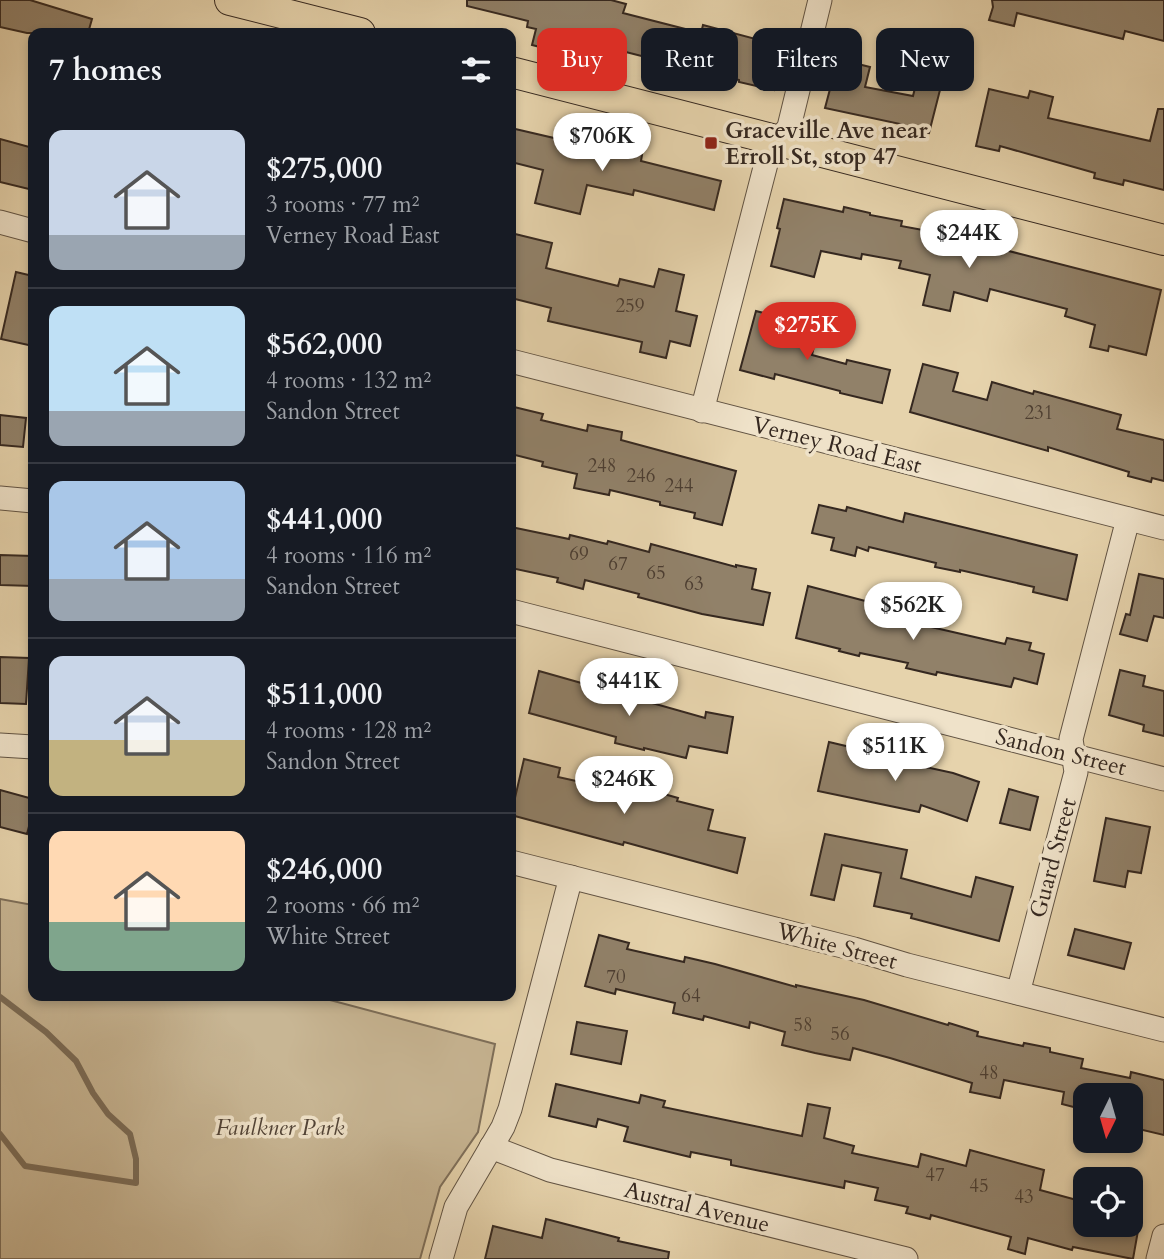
<!DOCTYPE html>
<meta charset="utf-8">
<style>
:root{--surface:#171b24;--page:#20242c;--text:#f1f3f6;--muted:#9ea1a6;--line:#363941;--accent:#d93025}
body{margin:0;font-family:Cardo,serif;background:var(--page);color:var(--text);height:100vh;display:flex;flex-direction:column;font-size:26px;white-space:nowrap}
*{box-sizing:border-box;margin:0}
p{font-size:23px;color:var(--muted)}
.icon{flex:none;width:38px;height:38px;fill:none;stroke:currentColor;stroke-width:2;stroke-linecap:round;stroke-linejoin:round}
.map{position:relative;flex:1;overflow:hidden}
.panel{position:absolute;left:28px;top:28px;width:488px;height:973px;display:flex;flex-direction:column;background:var(--surface);border-radius:14px;box-shadow:0 4px 10px #0003}
.panel>*{flex:none}
.guide{position:absolute;left:537px;top:28px;width:522px;height:63px;display:flex;gap:14px}
.needle{width:46px;rotate:185deg}
.fabs{position:absolute;left:1073px;top:1083px;display:grid;gap:14px}
.fabs a{display:grid;place-items:center;width:70px;height:70px;border-radius:14px;background:var(--surface);box-shadow:0 4px 10px #0003;font-size:35px}
.price{position:absolute;translate:-50% -60px;padding:0 16px;border-radius:24px;background:#fff;color:#222;font-size:23px;line-height:46px;filter:drop-shadow(0 2px 4px #0008)}
.price::after{content:'';position:absolute;left:50%;top:42px;width:21px;height:16px;margin-left:-10px;background:inherit;clip-path:polygon(0 0,100% 0,50% 100%)}
.price.active{background:var(--accent);color:#fff}
ul{padding:0;list-style:none}
li{display:flex;align-items:center;gap:21px;height:175px;padding:0 21px}
li+li{border-top:2px solid var(--line)}
li span{display:grid;place-items:center;flex:none;width:196px;height:140px;border-radius:14px;color:#555}
li>.icon{margin-inline-start:auto}
span .icon{width:84px;height:84px;fill:#fffc;stroke-width:1}
li b{font-size:30px}
h2{display:flex;justify-content:space-between;align-items:center;height:84px;padding:0 21px;font-size:30px}
.pill{padding:0 24px;border-radius:14px;background:var(--surface);box-shadow:0 4px 10px #0003;font-size:24px;line-height:63px}
.pill.active{background:var(--accent);color:#fff}
.map>svg:first-child{display:block}
</style>
<div class="map">
<svg width="1164" height="1259" viewBox="0 0 1164 1259">
<rect width="100%" height="100%" fill="#e6d3ac"/>
<filter id="stains"><feTurbulence type="fractalNoise" baseFrequency=".00286" numOctaves="4"/><feColorMatrix values="0 0 0 0 .2 0 0 0 0 .09 0 0 0 0 .02 0 0 0 .5 -.17"/></filter>
<radialGradient id="worn" r=".72"><stop offset=".6" stop-color="#630" stop-opacity="0"/><stop offset="1" stop-color="#630" stop-opacity=".3"/></radialGradient>
<path fill="#c8b694" stroke="#7e6f5a" stroke-width="2" d="M0,899L33,905V996H315L495,1044L478,1132L440,1187L420,1259H0Z"/>
<g fill="none" stroke-linecap="round" stroke-linejoin="round">
<path stroke="#7b6c57" stroke-width="6" d="M0,997L46,1032L76,1061L93,1093L108,1114L130,1134L136,1159V1183L25,1166L0,1134"/>
</g>
<g fill="#918169" stroke="#352820" stroke-width="2">
<path d="M0,0H30L92,19L88,33H27L0,27Z"/>
<path d="M467,0H611L626,4L623,13L701,33L703,25L767,42L763,57L780,61L774,90L739,82V80L669,60V63L614,49L552,30L548,49L532,45L536,29L527,27L528,21L467,6Z"/>
<path d="M992,0H1164V41L1125,31L1123,39L1017,13L1014,26L989,20L993,7Z"/>
<path d="M838,59L870,67L865,87L913,96L917,80L941,86L929,133L905,127V125L825,108Z"/>
<path d="M989,89L1028,98L1030,91L1053,97L1048,118L1150,141L1158,109H1164V190L1124,180L1123,185L1094,178L1095,173L1000,146L999,151L976,146Z"/>
<path d="M511,128L567,141L569,136L618,147V149L642,155L641,161L721,181L714,210L634,190L633,195L587,185L580,214L535,203L543,170L511,162Z"/>
<path d="M0,139L33,148V190L0,182Z"/>
<path d="M784,199L843,212L844,207L870,213V215L902,221L901,226L966,238L1001,249L1161,290L1146,355L1109,346L1108,351L1090,347L1095,325L1065,316L1067,309L990,289L987,301L954,292L950,311L923,305L930,275L899,268L901,261L862,254L861,259L821,251L814,277L771,266L780,229L777,228Z"/>
<path d="M511,233L552,243L546,268L618,286L620,279L654,287L659,269L684,275L676,311L697,316L690,346L670,341L666,358L640,352L642,342L548,321L551,308L511,298Z"/>
<path d="M16,272L33,276V346L1,339Z"/>
<path d="M756,311L790,320L785,338L814,346L812,355L846,364L847,360L890,370L882,403L840,393V391L775,374L774,379L740,370Z"/>
<path d="M923,364L958,373L953,391L987,400L992,382L1033,394L1034,391L1121,415L1117,429L1164,440V481L1152,478L1151,482L1128,476L1129,472L1048,447V451L910,412Z"/>
<path d="M514,407L543,414L541,420L587,431L588,425L622,432L621,440L736,471L722,525L694,518L695,513L660,505V502L610,490L609,495L574,488L577,474L542,466L543,462L511,454V419Z"/>
<path d="M0,415L26,418L23,447L0,445Z"/>
<path d="M819,505L846,511L847,507L903,522L905,513L1077,555L1067,600L1033,592L1034,587L960,570V572L935,567L936,563L869,547L868,551L857,547L855,556L831,550L834,538L812,533Z"/>
<path d="M511,527L569,539L570,535L607,544L608,541L649,552L651,544L736,567V565L756,569L752,589L770,593L763,625L702,614L638,597L639,594L585,580L583,589L557,582L558,578L511,568Z"/>
<path d="M0,555L33,556V586L0,585Z"/>
<path d="M1139,574L1164,579V618L1154,616L1147,641L1120,634L1126,614L1130,615Z"/>
<path d="M808,586L873,603L871,610L906,617L905,621L1005,644L1007,638L1031,643L1029,650L1044,654L1037,684L1014,678L1011,687L937,672L936,675L906,668L908,663L860,653L859,656L839,651L840,649L796,638Z"/>
<path d="M0,657L29,658L26,704L0,703Z"/>
<path d="M1120,670L1145,676L1143,686L1164,691V736L1143,731L1144,725L1109,715Z"/>
<path d="M539,671L705,718L706,712L733,717L727,753L689,746L686,758L644,748V750L615,743L616,737L529,713Z"/>
<path d="M829,742L867,751L866,754L953,773L979,782L967,821L921,805L919,812L818,791Z"/>
<path d="M524,759L560,768L558,777L608,788L611,779L678,798L677,801L713,810L708,830L745,838L737,873L624,842L623,845L511,815Z"/>
<path d="M1009,789L1038,797L1030,830L1000,823Z"/>
<path d="M0,790L33,799V811L27,834L0,827Z"/>
<path d="M1106,818L1150,827L1141,873L1128,871L1125,887L1094,881Z"/>
<path d="M825,834L907,850L901,878L971,897L976,877L1013,887L999,941L911,918L912,914L874,906L881,873L842,865L834,900L811,895Z"/>
<path d="M1075,929L1131,943L1124,969L1068,955Z"/>
<path d="M599,935L629,943L627,949L684,962L685,957L715,964L796,987V985L864,1000L948,1025L949,1023L978,1032L977,1036L1023,1046L1024,1043L1050,1048V1052L1083,1059L1081,1068L1130,1078L1131,1072L1164,1080V1135L1130,1127V1096H1085V1110L1062,1104L1064,1092L1004,1080L1000,1098L970,1092L972,1083L890,1058L853,1048L850,1060L815,1053L782,1045L785,1032L750,1022L749,1028L704,1016L703,1020L673,1013L675,1003L616,989L615,994L585,986Z"/>
<path d="M577,1022L627,1031L621,1064L571,1054Z"/>
<path d="M556,1084L639,1103L641,1095L665,1101L663,1107L802,1136L808,1104L830,1108L824,1138L854,1146L852,1153L918,1167L921,1154L966,1166L970,1150L1044,1170L1040,1190L1084,1202L1078,1225H1139L1133,1259L1073,1247L1072,1250L1028,1238L1025,1254L1008,1249L1011,1237L931,1215L930,1219L906,1213L908,1207L875,1200L878,1188L845,1181L844,1188L731,1165V1160L691,1152L690,1157L624,1141L628,1127L598,1119L596,1127L549,1116Z"/>
<path d="M546,1219L619,1238L618,1241L669,1252L668,1259H485L493,1226L542,1238Z"/>
</g>
<g fill="none" stroke-linecap="round" stroke-linejoin="round">
<defs>
<g id="minor">
<path d="M0,222L33,231"/>
<path d="M511,361L1164,528"/>
<path d="M702,411L768,156L789,127L820,0"/>
<path d="M0,498L33,501"/>
<path d="M511,611L1164,779"/>
<path d="M0,745L33,747"/>
<path d="M511,862L854,949L907,965L1164,1030"/>
<path d="M1018,993L1076,772L1071,739L1128,519"/>
<path d="M491,1147L550,1170L906,1259"/>
<path d="M441,1259L456,1207L503,1127L510,1109L571,877"/>
<path d="M1158,1259L1164,1236"/>
</g>
<g id="major">
<path d="M230,0L360,33"/>
<path d="M511,72L1164,240"/>
</g>
</defs>
<use href="#minor" stroke="#615343" stroke-width="25"/>
<use href="#major" stroke="#352820" stroke-width="32"/>
<use href="#minor" stroke="#efe2c9" stroke-width="23"/>
<use href="#major" stroke="#e6d3ac" stroke-width="30"/>
</g>
<rect fill="#8f2418" stroke="#efe2c9" stroke-width="2.5" x="704" y="136" width="14" height="14" rx="3.5"/>
<g text-anchor="middle" dominant-baseline="central" stroke-width="7" stroke-linejoin="round" paint-order="stroke">
<g font-size="19" fill="#4c3e32">
<text x="630" y="306">259</text>
<text x="1039" y="413">231</text>
<text x="602" y="466">248</text>
<text x="641" y="476">246</text>
<text x="679" y="486">244</text>
<text x="579" y="554">69</text>
<text x="618" y="564">67</text>
<text x="656" y="573">65</text>
<text x="694" y="584">63</text>
<text x="616" y="977">70</text>
<text x="691" y="996">64</text>
<text x="803" y="1025">58</text>
<text x="840" y="1034">56</text>
<text x="989" y="1073">48</text>
<text x="935" y="1175">47</text>
<text x="979" y="1186">45</text>
<text x="1024" y="1197">43</text>
</g>
<g font-size="23" font-weight="bold" fill="#352820" stroke="#efe2c9" text-anchor="start">
<text x="725" y="130">Graceville Ave near<tspan x="725" dy="26">Erroll St, stop 47</tspan></text>
</g>
<g font-size="23" fill="#352820" stroke="#efe2c9">
<text transform="translate(837 445) rotate(14)">Verney Road East</text>
<text transform="translate(1061 752) rotate(14)">Sandon Street</text>
<text transform="translate(1053 858) rotate(-75)">Guard Street</text>
<text transform="translate(837 946) rotate(15)">White Street</text>
<text transform="translate(697 1207) rotate(14)">Austral Avenue</text>
</g>
<g font-size="23" font-style="italic" fill="#524437" stroke="#efe2c9">
<text x="280" y="1127">Faulkner Park</text>
</g>
</g>
<rect width="100%" height="100%" filter="url(#stains)"/>
<rect width="100%" height="100%" fill="url(#worn)"/>
</svg>
<div class="fabs">
<a><svg class="needle" viewBox="-14 -14 28 28"><path d="M0-13l5 13h-10z" fill="#e53935"/><path d="M0 13l5-13h-10z" fill="#9ea1a6"/></svg></a>
<a><svg class="icon" aria-label="locate" viewBox="0 0 24 24"><circle cx="12" cy="12" r="6"/><path d="M12 2v4M12 18v4M2 12h4M18 12h4"/></svg></a>
</div>
<b class="price" style="left:602px;top:173px">$706K</b>
<b class="price" style="left:969px;top:270px">$244K</b>
<b class="price active" style="left:807px;top:362px">$275K</b>
<b class="price" style="left:913px;top:642px">$562K</b>
<b class="price" style="left:629px;top:718px">$441K</b>
<b class="price" style="left:895px;top:783px">$511K</b>
<b class="price" style="left:624px;top:816px">$246K</b>
<div class="guide">
<a class="pill active">Buy</a>
<a class="pill">Rent</a>
<a class="pill">Filters</a>
<a class="pill">New</a>
</div>
<section class="panel">
<h2>7 homes<svg class="icon" aria-label="filters" viewBox="0 0 24 24"><path d="M4 7h16M4 17h16"/><circle cx="9" cy="7" r="2"/><circle cx="15" cy="17" r="2"/></svg></h2>
<ul>
<li><span style="background:linear-gradient(#c9d6e8 75%,#9aa5b1 0)"><svg class="icon" aria-label="home" viewBox="0 0 24 24"><path d="M3 11l9-7 9 7M6 9v11h12V9"/></svg></span><div><b>$275,000</b><p>3 rooms · 77 m²</p><p>Verney Road East</p></div></li>
<li><span style="background:linear-gradient(#bfe0f5 75%,#9aa5b1 0)"><svg class="icon" aria-label="home" viewBox="0 0 24 24"><path d="M3 11l9-7 9 7M6 9v11h12V9"/></svg></span><div><b>$562,000</b><p>4 rooms · 132 m²</p><p>Sandon Street</p></div></li>
<li><span style="background:linear-gradient(#a9c7e8 70%,#9aa5b1 0)"><svg class="icon" aria-label="home" viewBox="0 0 24 24"><path d="M3 11l9-7 9 7M6 9v11h12V9"/></svg></span><div><b>$441,000</b><p>4 rooms · 116 m²</p><p>Sandon Street</p></div></li>
<li><span style="background:linear-gradient(#c9d6e8 60%,#c2b280 0)"><svg class="icon" aria-label="home" viewBox="0 0 24 24"><path d="M3 11l9-7 9 7M6 9v11h12V9"/></svg></span><div><b>$511,000</b><p>4 rooms · 128 m²</p><p>Sandon Street</p></div></li>
<li><span style="background:linear-gradient(#ffd9b3 65%,#7fa58c 0)"><svg class="icon" aria-label="home" viewBox="0 0 24 24"><path d="M3 11l9-7 9 7M6 9v11h12V9"/></svg></span><div><b>$246,000</b><p>2 rooms · 66 m²</p><p>White Street</p></div></li>
</ul>
</section>
</div>
